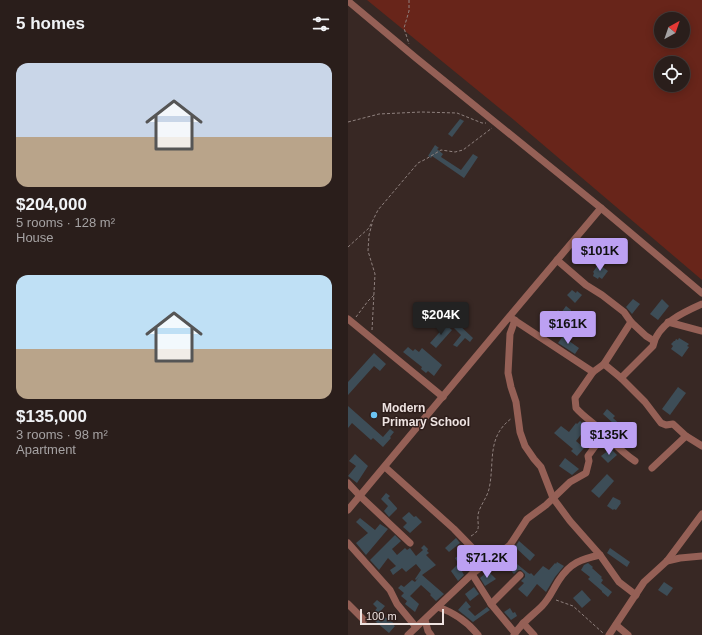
<!DOCTYPE html>
<meta charset="utf-8">
<style>
:root{--surface:#2a1e1b;--page:#322724;--text:#f1f3f6;--muted:#a5a2a3;--line:#463c3a;--accent:#bca0f2}
body{margin:0;font-family:Helvetica,sans-serif;background:var(--page);color:var(--text);height:100vh;display:flex;flex-direction:column;font-size:15px;white-space:nowrap}
*{box-sizing:border-box;margin:0}
p{font-size:13px;color:var(--muted)}
.icon{flex:none;width:22px;height:22px;fill:none;stroke:currentColor;stroke-width:2;stroke-linecap:round;stroke-linejoin:round}
.map{position:relative;flex:1;overflow:hidden}
.panel{display:flex;flex-direction:column;background:var(--surface);width:348px}
.panel>*{flex:none}
.needle{width:26px;rotate:40deg}
.tools{position:absolute;left:306px;top:12px;display:grid;gap:8px}
.tools a{display:grid;place-items:center;width:36px;height:36px;border-radius:50%;background:var(--surface);box-shadow:0 2px 10px #0003,0 0 0 1px var(--line);font-size:20px}
.scale{position:absolute;left:12px;bottom:10px;width:84px;box-sizing:border-box;padding-left:4px;border:2px solid #eee3e1;border-top:0;font-size:11px;line-height:14px;white-space:nowrap;color:#eee3e1;-webkit-text-stroke:3px #2e1e1b;paint-order:stroke}
.price{position:absolute;translate:-50% -34px;padding:0 9px;border-radius:4px;background:var(--accent);color:#111;font-size:13px;line-height:26px;filter:drop-shadow(0 1px 2px #0008)}
.price::after{content:'';position:absolute;left:50%;top:24px;width:12px;height:9px;margin-left:-6px;background:inherit;clip-path:polygon(0 0,100% 0,50% 100%)}
.price.selected{background:#222;color:#fff}
ul{padding:0;list-style:none}
li{display:grid;align-content:center;gap:8px;height:212px;padding:0 16px}
li span{display:grid;place-items:center;height:124px;border-radius:12px;color:#555}
li>.icon{margin-inline-start:auto}
span .icon{width:72px;height:72px;fill:#fffc;stroke-width:1}
li b{font-size:17px}
h2{display:flex;justify-content:space-between;align-items:center;height:48px;padding:0 16px;font-size:17px}
main{display:flex;flex:1;min-height:0}
.map>svg:first-child{display:block}
</style>
<main>
<section class="panel">
<h2>5 homes<svg class="icon" aria-label="filters" viewBox="0 0 24 24"><path d="M4 7h16M4 17h16"/><circle cx="9" cy="7" r="2"/><circle cx="15" cy="17" r="2"/></svg></h2>
<ul>
<li><span style="background:linear-gradient(#c9d6e8 60%,#b9a48a 0)"><svg class="icon" aria-label="home" viewBox="0 0 24 24"><path d="M3 11l9-7 9 7M6 9v11h12V9"/></svg></span><div><b>$204,000</b><p>5 rooms · 128 m²</p><p>House</p></div></li>
<li><span style="background:linear-gradient(#bfe0f5 60%,#b9a48a 0)"><svg class="icon" aria-label="home" viewBox="0 0 24 24"><path d="M3 11l9-7 9 7M6 9v11h12V9"/></svg></span><div><b>$135,000</b><p>3 rooms · 98 m²</p><p>Apartment</p></div></li>
</ul>
</section>
<div class="map">
<svg width="354" height="635" viewBox="0 0 354 635">
<rect width="100%" height="100%" fill="#382824"/>
<path fill="#68251a" fill-rule="evenodd" d="M19,0H354V280L166,120ZM313,19H335V41H313ZM313,63H335V85H313Z"/>
<g fill="#3d4d57">
<path d="M112,119L116,121L104,137L100,134Z"/>
<path d="M87,145L91,148L89,149L95,154L93,157L113,170L125,154L130,157L116,178L84,156L83,158L80,156Z"/>
<path d="M250,265L252,267L253,266L260,271L254,279L251,277L250,279L245,276L246,273L245,272Z"/>
<path d="M224,290L228,293L229,291L234,295L227,303L219,295Z"/>
<path d="M285,299L292,304L284,314L278,307Z"/>
<path d="M314,299L321,306L310,320L302,314Z"/>
<path d="M218,306L223,310V312L208,326L210,327L205,333L202,330L204,327L201,324L206,319L204,317L210,310L213,313Z"/>
<path d="M109,323L125,338L122,342L117,338L109,347L105,345L113,335L105,327Z"/>
<path d="M98,325L104,330L88,348L82,343Z"/>
<path d="M215,336L221,341L231,348L227,354L210,343Z"/>
<path d="M331,338L341,344L339,346L341,347L334,357L323,349L325,346L323,344L326,341H327L328,339L330,340Z"/>
<path d="M60,347L65,351L67,349L71,352L74,348L94,365L86,376L80,371L78,373L73,369L74,367L55,352Z"/>
<path d="M26,353L38,364L32,371L26,366L0,395V382Z"/>
<path d="M330,387L338,393L322,415L314,409Z"/>
<path d="M0,406L35,437L42,429L46,432L42,437L43,438L35,447L25,438L23,440L4,423L0,428Z"/>
<path d="M259,409L267,416L265,418L287,438L281,444L271,435L269,436L260,429L265,423L255,414Z"/>
<path d="M232,421L239,427L228,441L236,448L229,456L223,451L225,449L206,433L213,426L221,432L228,423L229,424Z"/>
<path d="M261,450H264L269,455L260,463L253,456Z"/>
<path d="M7,454L20,466L9,483L0,476L8,466L1,461Z"/>
<path d="M217,458L231,469L224,475L211,466Z"/>
<path d="M259,474L266,481L251,498L243,491Z"/>
<path d="M38,493L42,496L40,498L49,508V509L41,517L36,511L40,506L33,499Z"/>
<path d="M265,497L273,501L272,502L273,503L268,510L266,509L265,510L259,506Z"/>
<path d="M61,512L66,517L68,516L74,522L62,533L55,527L59,523L54,518Z"/>
<path d="M12,518L27,530L32,524L40,529L18,555L8,543L20,533L8,522Z"/>
<path d="M47,535L53,541L44,549L49,555L57,548L59,550L62,548L68,556L75,550L73,548L76,545L80,549L79,551L81,553L78,555L88,565L74,575L96,594L88,601L82,595L83,594L73,585L62,596L71,604L67,612L57,604L59,601L53,596L56,593L50,588L53,585L56,587L64,580L67,582L71,577L68,580L67,579L73,570L68,564L58,572L54,568L45,575L42,570L48,566L40,558L31,570L22,560Z"/>
<path d="M108,538L112,543L101,552L97,548Z"/>
<path d="M171,541L187,555L182,561L167,547Z"/>
<path d="M262,548L282,562L279,567L259,553Z"/>
<path d="M119,551L124,555L112,566L107,558L113,554L115,556Z"/>
<path d="M209,562L216,566L207,577L198,592L189,584L179,597L170,589L176,583L173,581L177,577V574L173,570H170L166,574L164,572L165,568L169,564L180,573L182,574L183,573L186,576L195,566L201,570L207,563L208,564Z"/>
<path d="M240,563L245,567L244,568L254,577L253,578L255,580L253,583L264,592L260,597L254,592V591L240,579L242,577L233,570L236,565Z"/>
<path d="M110,564L116,575L110,581L103,571Z"/>
<path d="M140,571L148,579L137,586L132,578Z"/>
<path d="M316,582L325,588L319,596L310,590Z"/>
<path d="M126,587L131,594L122,601L117,594Z"/>
<path d="M234,590L243,600L234,608L225,598Z"/>
<path d="M29,600L37,606L31,613L47,624L46,626H47L41,633L22,617L29,608L25,604Z"/>
<path d="M118,601L123,607L120,609L127,616L139,607L142,610L125,622L110,610Z"/>
<path d="M162,608L165,613L167,612L169,616L163,620L156,612Z"/>
</g>
<g fill="none" stroke-linecap="round" stroke-linejoin="round">
<g stroke="#8f817e" stroke-width="1" stroke-dasharray="3 2" stroke-linecap="butt">
<path d="M61,0V11L56,28L61,44"/>
<path d="M0,122L31,114L73,112L109,113L134,123H138"/>
<path d="M0,247L21,228L30,210L70,163L78,159L93,150L107,152L115,150L144,128"/>
<path d="M8,317L20,301L26,295"/>
<path d="M24,330L27,274L20,251L21,235L24,224"/>
<path d="M123,536C134,530 129,525 130,515C131,507 139,498 141,489C147,462 138,437 164,418"/>
<path d="M208,600L225,606L255,633"/>
</g>
<g stroke="#956056" stroke-width="7">
<path d="M0,1L68,58L253,208L354,293"/>
<path d="M209,260L238,285L254,295L276,312L283,322L298,336L306,341"/>
<path d="M163,318L245,372L256,364L283,322"/>
<path d="M0,319L95,397"/>
<path d="M167,320L162,334L160,373L163,387L168,402L172,432L177,446L186,459L193,467L205,498L222,521L252,555L271,582L288,595"/>
<path d="M320,322L354,331"/>
<path d="M256,364L273,378L297,402L313,423L318,425L325,424L338,436"/>
<path d="M245,372L227,398L228,408C235,416 244,422 252,429C264,441 272,451 287,461"/>
<path d="M273,378L305,346C309,324 336,312 354,304"/>
<path d="M37,467L106,529L139,563"/>
<path d="M304,468L338,436L354,446"/>
<path d="M0,483L12,496L62,543"/>
<path d="M0,510L161,317L253,208"/>
<path d="M0,543L42,590L49,604L68,627"/>
<path d="M319,561L332,558L354,556"/>
<path d="M124,574L143,604L167,633"/>
<path d="M0,604L16,620"/>
<path d="M143,604L172,575"/>
<path d="M90,607C107,613 119,621 130,635"/>
<path d="M77,620L80,631L83,635"/>
<path d="M175,623L186,635"/>
<path d="M268,625L280,635"/>
<path d="M60,635L124,574L162,545L179,519L198,505L222,482L238,473L241,461L240,456L256,434"/>
<path d="M166,635C173,623 184,616 194,606C202,598 205,589 211,580C222,563 233,559 252,555"/>
<path d="M261,635L296,582L319,561L354,514"/>
</g>
</g>
<circle fill="#6bc3f2" stroke="#2e1e1b" stroke-width="1.5" cx="26" cy="415" r="4"/>
<g text-anchor="middle" dominant-baseline="central" stroke-width="3" stroke-linejoin="round" paint-order="stroke">
<g font-size="12" font-weight="bold" fill="#eee3e1" stroke="#2e1e1b" text-anchor="start">
<text x="34" y="408">Modern<tspan x="34" dy="14">Primary School</tspan></text>
</g>
</g>
</svg>
<div class="tools">
<a><svg class="needle" viewBox="-14 -14 28 28"><path d="M0-13l5 13h-10z" fill="#e53935"/><path d="M0 13l5-13h-10z" fill="#a5a2a3"/></svg></a>
<a><svg class="icon" aria-label="locate" viewBox="0 0 24 24"><circle cx="12" cy="12" r="6"/><path d="M12 2v4M12 18v4M2 12h4M18 12h4"/></svg></a>
</div>
<div class="scale">100 m</div>
<b class="price" style="left:252px;top:272px">$101K</b>
<b class="price selected" style="left:93px;top:336px">$204K</b>
<b class="price" style="left:220px;top:345px">$161K</b>
<b class="price" style="left:261px;top:456px">$135K</b>
<b class="price" style="left:139px;top:579px">$71.2K</b>
</div>
</main>
